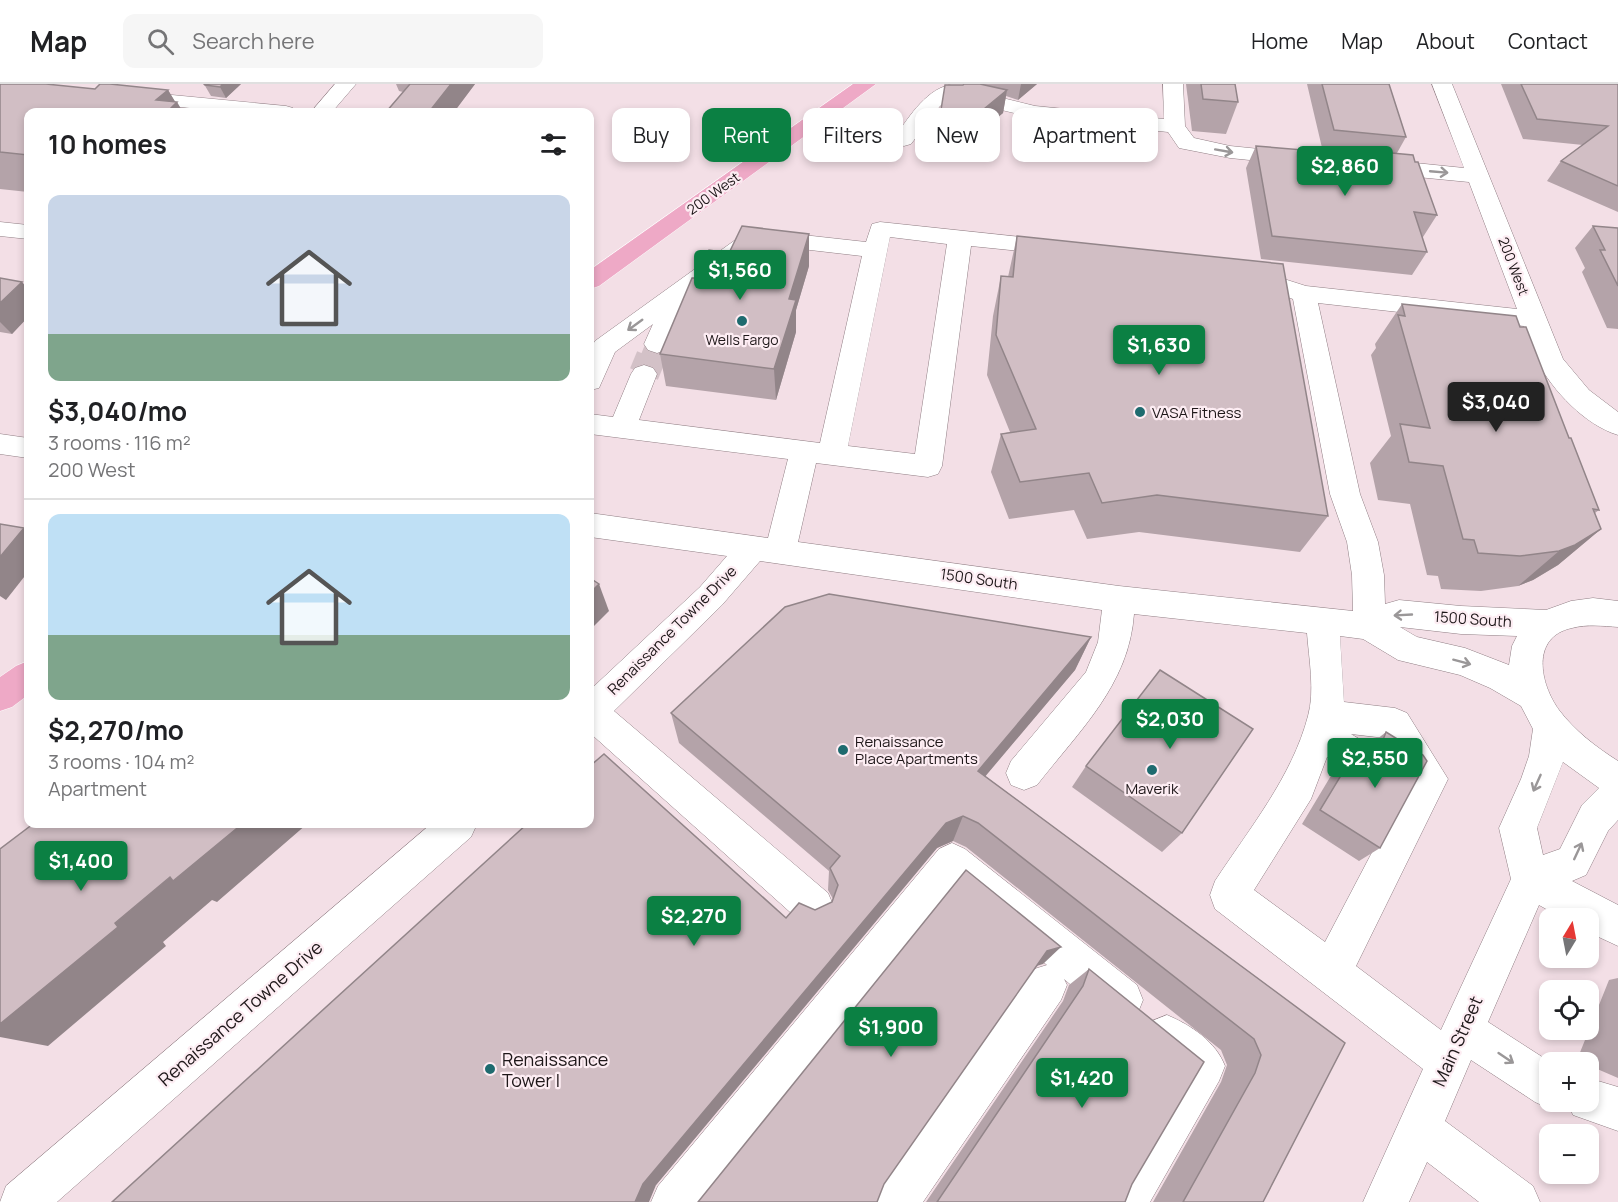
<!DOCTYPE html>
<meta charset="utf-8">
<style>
:root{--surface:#fff;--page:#f6f6f6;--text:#202124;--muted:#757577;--line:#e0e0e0;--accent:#0b8043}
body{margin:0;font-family:Manrope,sans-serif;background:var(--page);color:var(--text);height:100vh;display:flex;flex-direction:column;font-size:22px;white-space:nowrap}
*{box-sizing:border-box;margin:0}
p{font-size:20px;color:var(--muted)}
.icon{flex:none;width:33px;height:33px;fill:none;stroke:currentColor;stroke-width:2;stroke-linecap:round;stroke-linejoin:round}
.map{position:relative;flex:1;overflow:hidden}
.drawer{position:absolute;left:24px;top:24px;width:570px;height:720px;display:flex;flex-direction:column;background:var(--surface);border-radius:12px;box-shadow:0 3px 9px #0003}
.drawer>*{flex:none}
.guide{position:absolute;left:612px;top:24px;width:570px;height:54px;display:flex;gap:12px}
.needle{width:39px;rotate:10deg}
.buttons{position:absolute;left:1539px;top:824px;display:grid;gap:12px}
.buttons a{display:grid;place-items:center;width:60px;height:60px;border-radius:12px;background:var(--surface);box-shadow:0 3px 9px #0003;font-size:30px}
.price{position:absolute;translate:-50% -51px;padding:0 14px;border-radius:6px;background:var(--accent);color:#fff;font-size:20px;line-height:39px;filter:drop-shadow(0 2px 3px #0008)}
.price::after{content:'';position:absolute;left:50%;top:36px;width:18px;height:14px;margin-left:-9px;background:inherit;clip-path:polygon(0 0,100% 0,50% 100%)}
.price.on{background:#222;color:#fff}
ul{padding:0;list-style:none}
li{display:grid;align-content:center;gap:12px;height:318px;padding:0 24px}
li+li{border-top:2px solid var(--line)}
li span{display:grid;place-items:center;height:186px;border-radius:12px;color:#555}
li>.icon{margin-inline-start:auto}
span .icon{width:108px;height:108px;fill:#fffc;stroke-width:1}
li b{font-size:26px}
h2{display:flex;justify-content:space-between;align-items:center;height:72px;padding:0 24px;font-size:26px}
.pill{padding:0 21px;border-radius:12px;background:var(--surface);box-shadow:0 3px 9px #0003;font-size:21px;line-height:54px}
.pill.on{background:var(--accent);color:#fff}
header{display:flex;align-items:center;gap:36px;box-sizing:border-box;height:84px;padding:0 30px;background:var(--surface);border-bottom:2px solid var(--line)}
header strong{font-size:28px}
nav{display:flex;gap:33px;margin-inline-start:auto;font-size:21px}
.search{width:420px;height:54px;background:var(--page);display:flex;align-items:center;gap:15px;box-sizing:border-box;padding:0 21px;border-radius:12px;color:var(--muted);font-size:22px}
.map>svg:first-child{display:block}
</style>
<header>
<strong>Map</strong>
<div class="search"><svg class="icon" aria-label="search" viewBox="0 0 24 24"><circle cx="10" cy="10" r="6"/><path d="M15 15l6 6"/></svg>Search here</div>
<nav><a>Home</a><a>Map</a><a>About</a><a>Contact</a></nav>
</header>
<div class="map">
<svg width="1618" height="1118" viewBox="0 0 1618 1118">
<rect width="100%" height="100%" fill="#f3dfe6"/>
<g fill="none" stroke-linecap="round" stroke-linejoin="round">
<path stroke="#d3c1c7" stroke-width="22" stroke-dasharray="22 11" stroke-linecap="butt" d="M651,275L657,260"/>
<path stroke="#d3c1c7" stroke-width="30" stroke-dasharray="30 15" stroke-linecap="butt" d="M644,290L651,273"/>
<defs>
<g id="minor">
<path d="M335,0H356L332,28H311Z"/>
<path d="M1163,0H1183L1185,42L1194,54L1230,62L1298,69L1306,70L1309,75L1306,80L1298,81L1230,74L1179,64L1168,48L1035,34L952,14L940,22L911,60L904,62L897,60L893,56C907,36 924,7 949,1L1035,22L1164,35Z"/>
<path d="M1432,0H1452L1563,275L1589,306L1618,328V351C1585,341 1553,307 1537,277C1532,266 1528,253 1524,242L1318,219L1360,410L1378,458L1384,491L1385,520L1399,516L1461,522L1546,526L1571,517L1593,514L1618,517V543C1603,542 1587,540 1572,544C1530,553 1540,600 1559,626C1575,647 1596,663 1618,677V736L1608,747L1586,791L1572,797L1618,821V862L1588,848V834H1562L1539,821L1488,938L1550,978V1017L1565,1018L1550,1025L1535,1018L1471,976L1445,1037L1533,1102L1540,1118H1479L1427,1078L1409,1118H1363L1423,985L1215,825L1210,811L1215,797C1249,745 1292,693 1308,632C1315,607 1309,575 1307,549L1134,530C1129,601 1079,647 1037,701L1024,706L1011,701L1006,689L1011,677L1086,588L1098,558L1102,526L760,477L722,521L614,627L828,809L834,823L828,837L814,843L800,837L590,649V606L700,503L727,472L590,453V429L768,454L788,375L590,350V330L613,333L631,290L635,284L644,281L653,284L657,290L639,336L820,359L862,172L767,161L754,164L690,212L666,266L657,269L648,266L644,260L653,240L615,268L599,304L590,306V266L595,257L738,154L767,147L866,158L872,140L880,138L1059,157L1067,159L1071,164L1067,169L1059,171L971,162L942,382L938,390L928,393L816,379L798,458L1119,502L1353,527L1352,491L1347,458L1330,410L1293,215L1234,195L1231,190L1234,185L1243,182L1306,202L1517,225L1469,98L1376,89L1368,87L1365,82L1368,77L1376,75L1464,84ZM890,153L947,160L915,370L848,362ZM1400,543L1461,550L1517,552L1512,562L1509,581L1465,564L1417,553ZM1340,552L1363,555L1398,576L1460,591L1490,604L1521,622L1533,645L1529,672L1521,695L1499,744L1511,795L1441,946L1356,882L1448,695L1407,629L1395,624L1344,618ZM1351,650L1385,654L1410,696L1325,858L1254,806L1311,715L1327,673L1346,682L1359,677L1364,666L1359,655ZM1563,678L1599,704L1582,721L1560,765L1543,771L1537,744Z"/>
<path d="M130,7L286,22L293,24L296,28H228L123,17L120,13L123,9Z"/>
<path d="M0,138L28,141V155L0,152Z"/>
<path d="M0,350L28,354V374L0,370Z"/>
<path d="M431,740H477L471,753L57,1118H0L6,1102Z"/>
<path d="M952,759L965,765L1137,901L1143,916L1137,931L1122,937L1107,931L1064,895L1067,901L1061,916L923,1118H873L880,1102L1031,886L1047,881L955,805L703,1118H651L658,1102L939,765Z"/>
<path d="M1167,931C1191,941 1216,958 1225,982L1219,997L1150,1118H1101L1108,1102L1177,987L1152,967L1146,952L1152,937Z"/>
<path d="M1588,994L1618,1003V1047L1573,1031L1567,1017H1588Z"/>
</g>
<g id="major">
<path d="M853,0H876L599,202L590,205V186Z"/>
<path d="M28,577V611L12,623L0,627V593L16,582Z"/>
</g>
</defs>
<use href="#minor" stroke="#907e84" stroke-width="1"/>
<use href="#major" stroke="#fff" stroke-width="1"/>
<use href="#minor" fill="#fff" fill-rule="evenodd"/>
<use href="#major" fill="#eea9c6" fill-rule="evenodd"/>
</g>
<g fill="#b4a3a9">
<path d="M0,0L95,5L168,6L175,18L28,28V108L0,105Z"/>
<path d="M204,0H241L226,14L211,12Z"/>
<path d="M396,0H475L454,28L403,8L399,7Z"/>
<path d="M964,0H1037L1018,16L1006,12L1003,29L953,70L955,56L937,54L940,32Z"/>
<path d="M1186,0H1235L1238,18L1226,50L1192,47Z"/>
<path d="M1307,0H1389L1406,53L1397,69L1437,131L1423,153H1422L1427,168L1412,191L1261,175L1246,84L1256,62L1323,68Z"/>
<path d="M1501,0H1618V128L1547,97L1561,77L1583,61L1523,55Z"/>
<path d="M1593,142L1618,144V245L1607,244L1582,188L1585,184L1575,164Z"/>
<path d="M1017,152L1328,432L1300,468L1139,448L1087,455L1074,426L1009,435L991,388L1001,350L1010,348L987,291L993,232L1001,192L1008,193Z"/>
<path d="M809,182L796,226V248L776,316L666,302L660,270L698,194Z"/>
<path d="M0,194L28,205V233L12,250L0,248Z"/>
<path d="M1402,220L1569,354L1599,426L1595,429L1601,445L1558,481L1533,496L1518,502L1481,507L1441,505L1438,492L1427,491L1410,420L1378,416L1370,379L1391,352L1371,271L1376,264L1375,260Z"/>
<path d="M1091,553L1075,586L985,692L1345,959L1263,1118H1153L1221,998L1227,981L1221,966L966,763L953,757L937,764L656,1101L112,1118L786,834L815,826L832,818L833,815L828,806L829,787L679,659L671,629Z"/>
<path d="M1386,648L1380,764L1359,777L1302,740L1338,680L1357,665L1364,668L1366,664Z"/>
<path d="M1086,682L1182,749L1162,768L1072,703Z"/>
<path d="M1089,885L1132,1100L1125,1118H926L1063,917L1069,901Z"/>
<path d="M1618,894V994L1588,981V978H1581L1577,976L1609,896Z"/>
</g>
<g fill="#928589">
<path d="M223,0H241L226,14L220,3Z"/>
<path d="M451,0H475L454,28H429Z"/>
<path d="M1021,0H1037L1018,16Z"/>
<path d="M168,6L176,19L177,18L183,28H163L156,16Z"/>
<path d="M1007,6L1003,29L953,70L956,48Z"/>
<path d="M809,150V182L796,226V248L776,316L774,285L789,215Z"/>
<path d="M22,198L28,205V233L12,250L0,238V219Z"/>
<path d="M24,444L28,448V488L6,516L0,512V473Z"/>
<path d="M1601,445L1558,481L1533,496L1518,502L1559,467Z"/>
<path d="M599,500L609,527L590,546V509Z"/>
<path d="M1091,553L1075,586L967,714L978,687Z"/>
<path d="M963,732L953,757L937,764L656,1101L649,1118H635L643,1100L946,739Z"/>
<path d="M242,740H307L217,818L212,816L163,858L166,862L48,962L0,953V940L115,839L170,793Z"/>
<path d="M1061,863L1043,880L1030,884L1047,867Z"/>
</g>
<g fill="#d1bec4" stroke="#928589" stroke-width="1.5">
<path d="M0,0H46L95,5L100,0H110L168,6L156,16L177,18L167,28H172H28V71L0,68Z"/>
<path d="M204,0H223L220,3L205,1Z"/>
<path d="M410,0H451L429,28H386Z"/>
<path d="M964,0H980L1007,6L956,48L958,34L940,32L945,1H963Z"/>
<path d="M1201,0H1235L1238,18L1203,15Z"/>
<path d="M1322,0H1389L1406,53L1334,46Z"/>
<path d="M1521,0H1618V102L1561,77L1608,42L1537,35Z"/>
<path d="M1256,62L1339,69L1338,64L1413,71L1415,78H1418L1437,131L1414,128L1427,168L1272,152Z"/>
<path d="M742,142L809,150L789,215L796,216L774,285L660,270L692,194H698L709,166L729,169Z"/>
<path d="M1593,142L1618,144V202L1600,166H1605Z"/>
<path d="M1017,152L1283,180L1328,432L1157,411L1102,419L1089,389L1020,398L1001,350L1036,345L996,251L1001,192L1013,193Z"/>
<path d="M0,194L22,198L0,219Z"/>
<path d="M1402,220L1516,232L1520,243H1526L1569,354H1571L1599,426L1593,425L1601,445L1575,461L1559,467L1520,472L1478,469L1474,456L1463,455L1443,382L1409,378L1400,340L1430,344L1398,231L1405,232Z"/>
<path d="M0,440L24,444L0,473Z"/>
<path d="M590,494L599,500L590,509Z"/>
<path d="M829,510L1091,553L978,687L1345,959L1263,1118H1183L1255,989L1261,971L1254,955L978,739L963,732L946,739L643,1100L635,1118H112L527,740H590V682L604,670L786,834L799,819L815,826L832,818L838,801L830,784L840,772L671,629L785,523Z"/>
<path d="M1160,586L1253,645L1182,749L1086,682Z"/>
<path d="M1386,648L1423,671L1427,677L1380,764L1320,726L1357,665L1366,669L1380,664Z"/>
<path d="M33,740H242L173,797L170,793L115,839L118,843L0,940V765Z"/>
<path d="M966,786L1061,863L1047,867L884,1100L877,1118H698Z"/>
<path d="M1089,885L1204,978L1132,1100L1125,1118H937L1083,902Z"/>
</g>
<defs><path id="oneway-shaft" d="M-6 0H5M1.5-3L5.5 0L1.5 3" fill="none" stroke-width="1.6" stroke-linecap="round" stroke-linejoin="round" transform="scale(1.5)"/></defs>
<g stroke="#9a9798">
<use href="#oneway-shaft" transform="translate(1224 67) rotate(10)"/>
<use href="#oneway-shaft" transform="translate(1439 88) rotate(5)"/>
<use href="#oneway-shaft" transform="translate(635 241) rotate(144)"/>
<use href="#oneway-shaft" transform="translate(1403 531) rotate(177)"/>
<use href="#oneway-shaft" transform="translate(1462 578) rotate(15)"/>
<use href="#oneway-shaft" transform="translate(1537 699) rotate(114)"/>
<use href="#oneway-shaft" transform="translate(1578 767) rotate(-65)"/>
<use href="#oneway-shaft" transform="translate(1506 974) rotate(34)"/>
</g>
<g fill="#1e6b6f" stroke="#fdedf3" stroke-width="2">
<circle cx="742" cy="237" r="6"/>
<circle cx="1140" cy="328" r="6"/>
<circle cx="843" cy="666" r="6"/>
<circle cx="1152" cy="686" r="6"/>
<circle cx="490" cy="985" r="6"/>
</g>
<g text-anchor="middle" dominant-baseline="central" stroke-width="4.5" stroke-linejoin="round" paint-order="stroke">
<g font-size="14" fill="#1e1719" stroke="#fdedf3">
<text transform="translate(713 109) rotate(-36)">200 West</text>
<text transform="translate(1514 182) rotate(69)">200 West</text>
</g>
<g font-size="14" fill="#1e1719" stroke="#fdedf3">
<text x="742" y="255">Wells Fargo</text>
</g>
<g font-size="15" fill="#1e1719" stroke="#fdedf3" text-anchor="start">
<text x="1152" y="328">VASA Fitness</text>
<text x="855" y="657">Renaissance<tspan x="855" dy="17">Place Apartments</tspan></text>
<text x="1152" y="704" text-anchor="middle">Maverik</text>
</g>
<g font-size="15" fill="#1e1719" stroke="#fdedf3">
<text transform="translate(979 495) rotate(8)">1500 South</text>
<text transform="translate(1473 535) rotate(4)">1500 South</text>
<text transform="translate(672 546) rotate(-45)">Renaissance Towne Drive</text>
</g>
<g font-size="18" fill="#1e1719" stroke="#fdedf3">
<text transform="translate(240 929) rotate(-41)">Renaissance Towne Drive</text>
<text transform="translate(1457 957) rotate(-66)">Main Street</text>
</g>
<g font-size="18" fill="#1e1719" stroke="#fdedf3" text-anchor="start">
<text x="502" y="975">Renaissance<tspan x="502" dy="21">Tower I</tspan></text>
</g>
</g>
</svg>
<div class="buttons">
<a><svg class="needle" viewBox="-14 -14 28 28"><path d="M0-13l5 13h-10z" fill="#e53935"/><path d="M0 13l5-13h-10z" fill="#757577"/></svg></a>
<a><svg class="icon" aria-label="locate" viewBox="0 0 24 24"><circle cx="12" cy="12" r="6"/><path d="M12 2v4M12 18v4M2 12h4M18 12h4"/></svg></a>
<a>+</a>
<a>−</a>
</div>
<b class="price" style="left:1345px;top:113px">$2,860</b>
<b class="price" style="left:740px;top:217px">$1,560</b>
<b class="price" style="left:1159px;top:292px">$1,630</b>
<b class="price on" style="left:1496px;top:349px">$3,040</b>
<b class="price" style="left:1170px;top:666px">$2,030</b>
<b class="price" style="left:1375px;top:705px">$2,550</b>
<b class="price" style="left:81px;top:808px">$1,400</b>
<b class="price" style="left:694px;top:863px">$2,270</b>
<b class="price" style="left:891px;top:974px">$1,900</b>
<b class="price" style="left:1082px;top:1025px">$1,420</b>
<div class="guide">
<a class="pill">Buy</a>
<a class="pill on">Rent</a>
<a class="pill">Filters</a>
<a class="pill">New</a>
<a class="pill">Apartment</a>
</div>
<section class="drawer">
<h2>10 homes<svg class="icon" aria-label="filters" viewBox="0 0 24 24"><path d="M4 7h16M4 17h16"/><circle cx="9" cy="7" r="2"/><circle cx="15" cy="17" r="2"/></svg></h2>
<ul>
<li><span style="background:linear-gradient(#c9d6e8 75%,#7fa58c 0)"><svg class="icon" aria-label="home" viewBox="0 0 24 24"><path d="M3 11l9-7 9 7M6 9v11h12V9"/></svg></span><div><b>$3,040/mo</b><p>3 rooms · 116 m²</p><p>200 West</p></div></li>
<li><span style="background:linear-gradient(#bfe0f5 65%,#7fa58c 0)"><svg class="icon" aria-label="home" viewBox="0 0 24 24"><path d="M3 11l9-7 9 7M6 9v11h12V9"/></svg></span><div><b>$2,270/mo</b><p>3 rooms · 104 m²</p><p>Apartment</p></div></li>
</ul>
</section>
</div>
